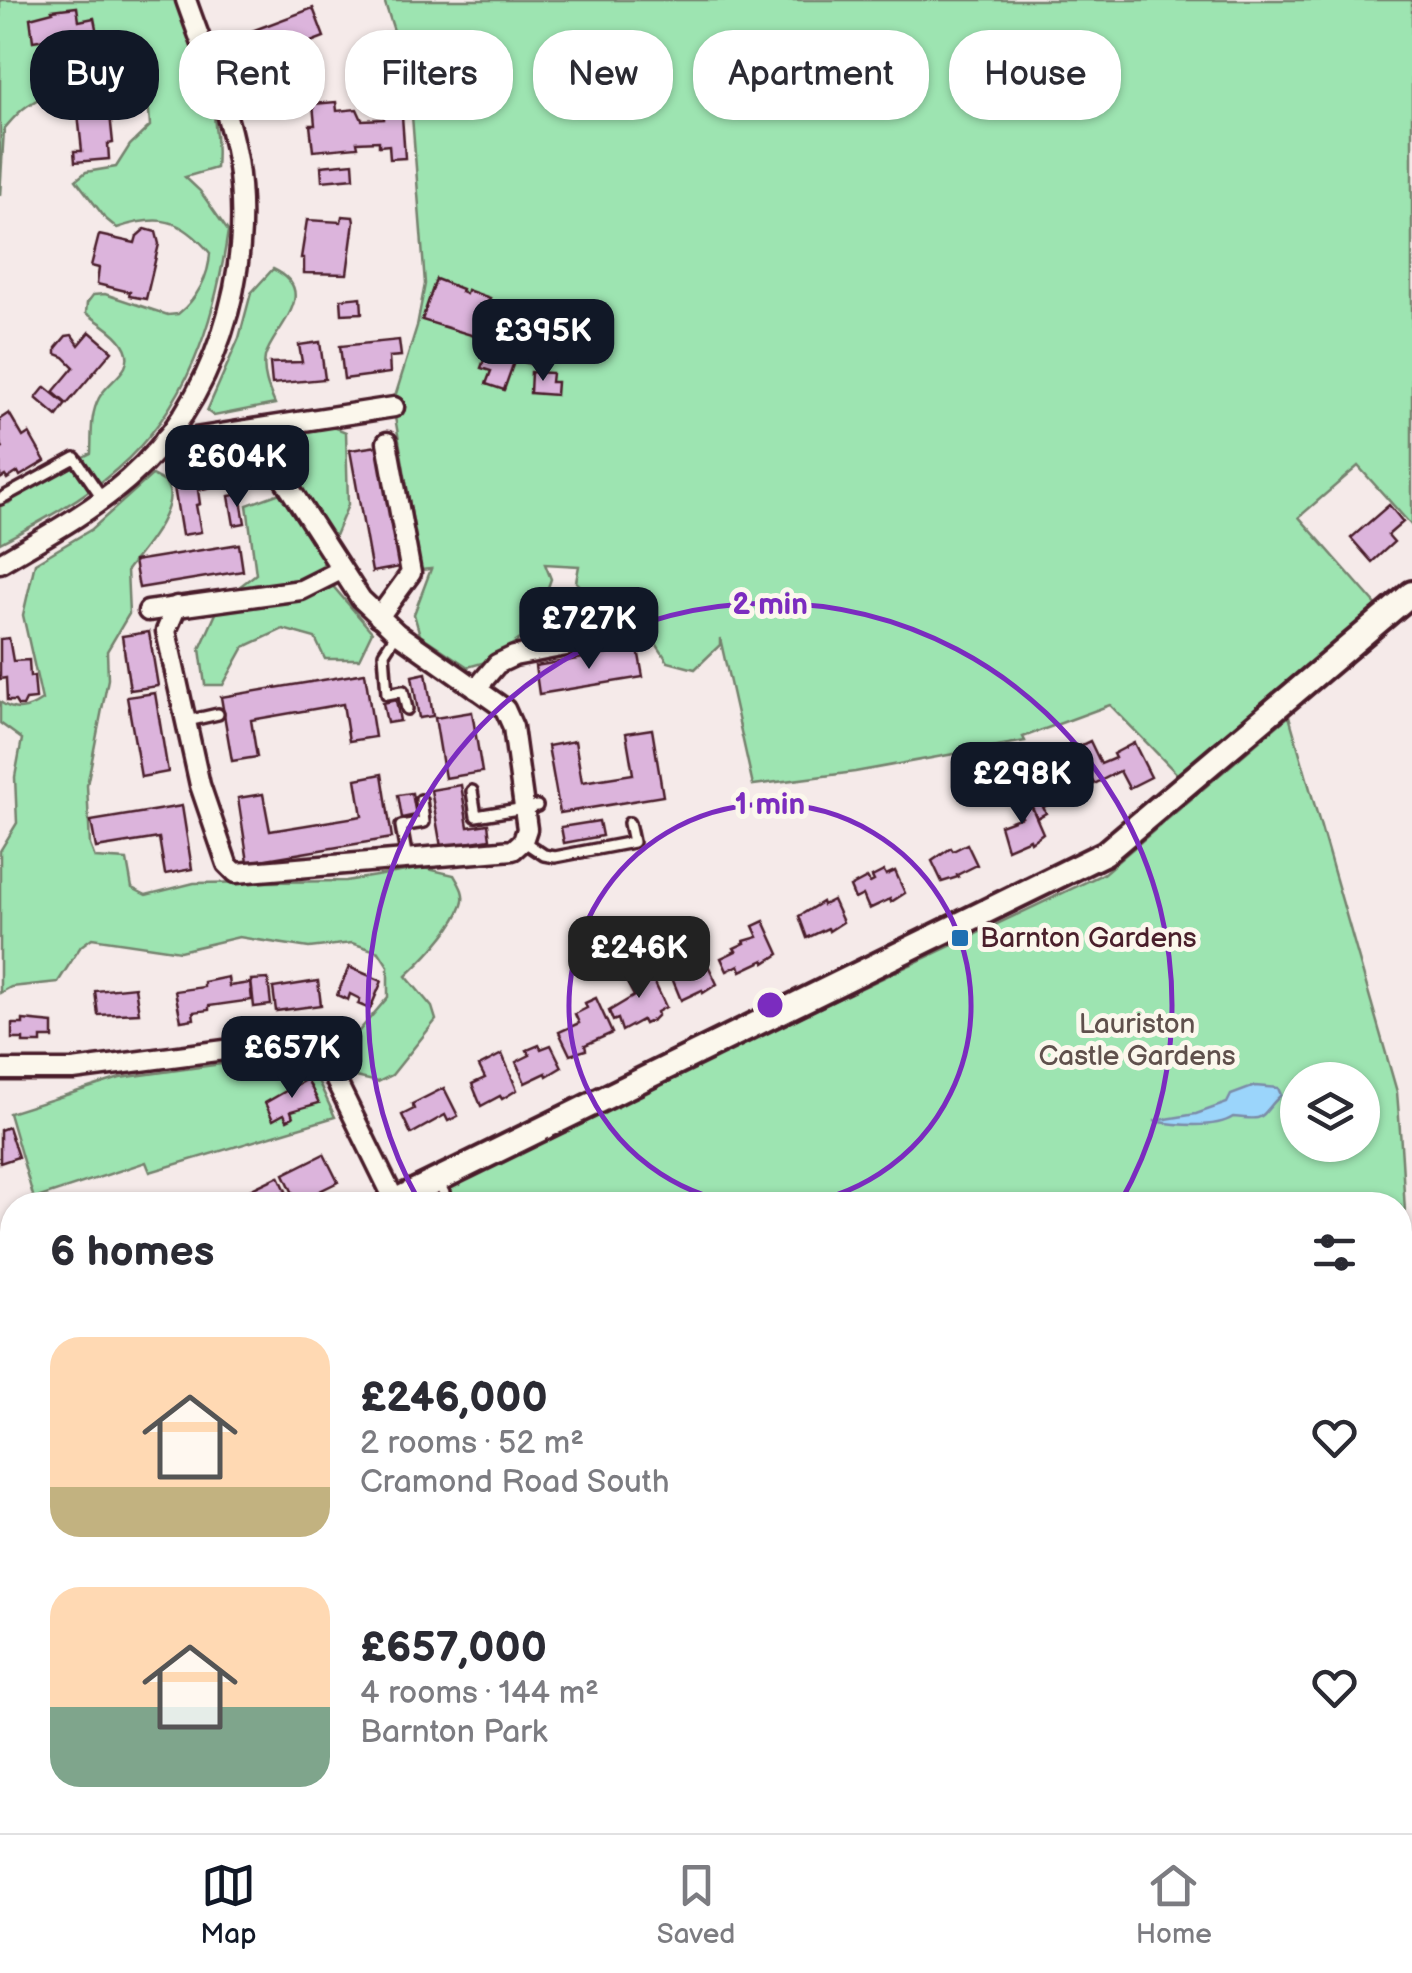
<!DOCTYPE html>
<meta charset="utf-8">
<style>
:root{--surface:#fff;--page:#f7f7f7;--text:#2b2b33;--muted:#7c7c81;--line:#e1e1e2;--accent:#111827}
body{margin:0;font-family:"Balsamiq Sans",sans-serif;background:var(--page);color:var(--text);height:100vh;display:flex;flex-direction:column;font-size:38px;white-space:nowrap}
*{box-sizing:border-box;margin:0}
p{font-size:32px;color:var(--muted)}
.icon{flex:none;width:55px;height:55px;fill:none;stroke:currentColor;stroke-width:2;stroke-linecap:round;stroke-linejoin:round}
.map{position:relative;flex:1;overflow:hidden}
.panel{position:absolute;left:0px;top:1192px;width:1412px;height:642px;display:flex;flex-direction:column;background:var(--surface);border-radius:40px 40px 0 0;box-shadow:0 2px 8px #0004}
.panel>*{flex:none}
.guide{position:absolute;left:30px;top:30px;width:1352px;height:90px;display:flex;gap:20px}
.tools{position:absolute;left:1280px;top:1062px;display:grid;gap:20px}
.tools a{display:grid;place-items:center;width:100px;height:100px;border-radius:50%;background:var(--surface);box-shadow:0 2px 8px #0004;font-size:50px}
.price{position:absolute;translate:-50% -85px;padding:0 22px;border-radius:20px;background:var(--accent);color:#fff;font-size:32px;line-height:65px;filter:drop-shadow(0 2px 5px #0008)}
.price::after{content:'';position:absolute;left:50%;top:60px;width:30px;height:22px;margin-left:-15px;background:inherit;clip-path:polygon(0 0,100% 0,50% 100%)}
.price.selected{background:#222;color:#fff}
ul{padding:0;list-style:none}
li{display:flex;align-items:center;gap:30px;height:250px;padding:0 50px}
li span{display:grid;place-items:center;flex:none;width:280px;height:200px;border-radius:30px;color:#555}
li>.icon{margin-inline-start:auto}
span .icon{width:120px;height:120px;fill:#fffc;stroke-width:1}
li b{font-size:42px}
h2{display:flex;justify-content:space-between;align-items:center;height:120px;padding:0 50px;font-size:42px}
.tag{padding:0 35px;border-radius:40px;background:var(--surface);box-shadow:0 2px 8px #0004;font-size:35px;line-height:90px}
.tag.selected{background:var(--accent);color:#fff}
.tabs{display:flex;justify-content:space-around;align-items:center;height:140px;border-top:2px solid var(--line);background:var(--surface);font-size:28px;color:var(--muted)}
.tabs a{display:grid;justify-items:center;gap:5px}
.tabs .selected{color:var(--accent)}
.map>svg:first-child{display:block}
</style>
<div class="map">
<svg width="1412" height="1833" viewBox="0 0 1412 1833">
<rect width="100%" height="100%" fill="#f5eae9"/>
<filter id="ink" filterUnits="userSpaceOnUse"><feTurbulence type="fractalNoise" baseFrequency=".01" numOctaves="2"/><feDisplacementMap in="SourceGraphic" scale="20" xChannelSelector="R" yChannelSelector="G"/><feConvolveMatrix kernelMatrix="1 2 1 2 8 2 1 2 1" color-interpolation-filters="sRGB"/></filter>
<g filter="url(#ink)">
<g fill="#9de4b1" stroke="#74826e" stroke-width="2.5" fill-rule="evenodd">
<path d="M0,0H180C199,53 221,111 216,168L185,177L200,191L228,231C215,321 188,407 117,469C83,499 40,522 0,543V504L9,503L34,481L91,453C92,434 90,415 99,398C106,385 119,378 125,367C137,343 101,324 86,313L87,303L93,295L105,294L168,315L178,314C197,299 209,276 210,253C181,218 159,214 117,228L106,219L76,180L86,172L116,167L130,145L150,126C149,110 149,94 137,82C115,60 49,91 27,106C18,112 11,121 4,129L0,196Z"/>
<path d="M384,0H1412V526L1358,466L1299,517L1379,608L1179,776L1110,705L1023,737L1025,741L855,772L753,785L720,638V645L695,669L668,662L637,614L600,604L576,582L579,566L545,564L551,579L533,630L489,661L468,667L420,635L414,614L431,569L421,570L395,417V397L417,326L425,284L409,77Z"/>
<path d="M273,269C323,292 272,330 265,357C262,374 269,390 275,404L214,416L207,411L239,338L251,293Z"/>
<path d="M334,427L346,432L348,505L320,571L372,632L359,659H325L315,638L283,629L244,647L223,685H205L200,649L222,600L256,574L247,505L280,493L286,435Z"/>
<path d="M152,475C157,478 163,480 166,484C182,506 140,553 127,570L129,614L107,651L108,679L87,785L90,845L95,858L127,860L132,888L146,895L194,883L346,881L424,868L454,875C460,885 466,894 462,905C453,930 424,959 406,976L432,1007L436,1020L392,1075L378,1082L351,1076L348,1044L388,997V966L379,952L352,943L309,948L239,937L180,951L92,938L81,946L58,982L11,987L0,993V851L17,823L15,777L22,739L0,723V702C16,713 27,710 42,700L23,615L35,563L92,529Z"/>
<path d="M1289,716L1397,1092C1412,1270 1412,1451 1412,1630L1400,1646V1205H416L762,1035L1103,874ZM1298,1080H1362V1145H1298Z"/>
<path d="M302,1053L306,1055L335,1117L150,1172L146,1162L34,1199L9,1113L120,1078Z"/>
<path d="M4,1642L12,1644V1727L6,1728L10,1752L7,1748L0,1746V1653L7,1650Z"/>
<path d="M399,1822L403,1828L396,1833H209L205,1823Z"/>
</g>
<path fill="#9bd5fb" stroke="#7b8ca8" stroke-width="2.5" d="M1255,1086L1278,1088L1281,1095C1257,1118 1269,1121 1233,1117C1215,1129 1175,1125 1154,1121L1196,1114L1227,1103L1231,1095Z"/>
<g fill="#dcb4dc" stroke="#4a1f2b" stroke-width="2.5">
<path d="M77,7L79,21L94,18L98,39L52,48L51,38L33,41L30,18L53,12L52,10Z"/>
<path d="M313,8L324,37L292,49L300,67L271,78L249,32Z"/>
<path d="M93,93V97L108,95L113,143L108,144L109,159L75,162L74,151H82L76,95Z"/>
<path d="M397,97L401,102L405,158L390,159L389,145L379,146V141L357,142L358,147L313,151L310,125H315L313,104L336,102L337,111L357,109L362,120L384,119L383,99Z"/>
<path d="M353,163L354,178L322,181L321,166Z"/>
<path d="M342,216L353,217L354,222L347,274L304,273V258H301L307,220L341,222Z"/>
<path d="M145,229L156,232L159,244L146,299L129,296L130,292L97,284L99,268L91,266L99,235L135,243L137,236Z"/>
<path d="M436,279L462,289L461,292L466,294L467,290L490,298L488,302L509,309L521,304L529,307L535,324L527,351L543,356L539,367L515,359L504,390L486,384L491,371L481,368L491,341L422,320Z"/>
<path d="M361,297L362,313L342,314L341,299Z"/>
<path d="M90,332L112,351L67,404L53,392L74,367L64,357L56,354V348L66,336L72,335L79,345Z"/>
<path d="M399,340L401,356L389,357L390,373L344,379L340,346Z"/>
<path d="M320,342L325,379L272,384L270,363L302,362L299,345Z"/>
<path d="M531,372L552,373L551,382H557L556,395L530,393Z"/>
<path d="M45,387L66,404L57,416L36,398Z"/>
<path d="M9,413L23,437L29,433L45,461L20,476L18,472L7,479L5,476L0,479V450L3,448L0,442V419Z"/>
<path d="M378,446L400,567L372,572L350,450Z"/>
<path d="M239,464L240,467L244,466L246,479L198,490L200,504L196,505L201,532L182,535L173,481L189,478L188,472Z"/>
<path d="M240,494L245,523L234,525L229,496Z"/>
<path d="M1389,505L1403,522L1388,535L1394,542L1372,562L1351,538Z"/>
<path d="M239,544L243,571L139,588L134,561Z"/>
<path d="M149,632L158,686L130,690L122,636Z"/>
<path d="M9,638L13,661L29,660L30,677L34,676L36,699L26,700L23,706H18L15,701H7L6,678L0,679V639Z"/>
<path d="M638,649L643,677L539,694L535,666Z"/>
<path d="M365,673L375,737L349,741L343,704L251,720L257,757L232,761L221,697Z"/>
<path d="M426,673L433,716L419,718L412,676Z"/>
<path d="M155,693L168,772L141,777L127,697Z"/>
<path d="M396,700L400,721L387,723L383,703Z"/>
<path d="M472,712L482,772L445,778L435,718Z"/>
<path d="M652,729L663,796L560,813L548,746L575,741L582,782L633,774L626,733Z"/>
<path d="M1090,741L1101,764L1115,758L1113,754L1134,743L1151,777L1129,788L1120,771L1094,784L1088,772L1071,780L1059,756Z"/>
<path d="M382,774L392,838L248,862L238,798L263,794L270,831L362,816L356,779Z"/>
<path d="M1058,776L1068,796L1043,807L1046,813L1037,818L1025,791Z"/>
<path d="M461,785L468,827L488,824L490,839L441,847L431,790Z"/>
<path d="M412,793L416,815L402,818L398,795Z"/>
<path d="M1029,801L1043,833L1031,842L1030,839L1007,849L1000,825L1022,817L1017,807Z"/>
<path d="M182,806L192,869L165,874L159,838L96,848L91,821Z"/>
<path d="M599,821L602,836L564,843L561,827Z"/>
<path d="M967,844L977,865L957,875L958,877L942,882L932,861L951,848L953,851Z"/>
<path d="M884,871L886,875L895,871L905,893L891,902L890,899L869,909L863,895L855,899L850,887L867,878L870,883L874,881L872,877Z"/>
<path d="M833,900L843,922L829,931L828,928L807,938L799,916L822,902L823,905Z"/>
<path d="M764,921L779,954L765,963L764,960L741,971L739,965L727,971L721,958L736,951L734,948L745,943L744,941L758,937L753,926Z"/>
<path d="M706,961L717,984L703,993L702,990L681,1000L672,978Z"/>
<path d="M640,966L647,982L653,979L666,1007L657,1012L658,1015L653,1020L644,1024L642,1020L622,1031L618,1019L613,1021L609,1011L634,996L623,975Z"/>
<path d="M349,967L382,981L370,1009L358,1004L360,999L350,994L348,1000L337,995Z"/>
<path d="M228,977L229,986L250,983L252,1000L209,1006V1010L193,1012L194,1019L181,1021L175,991L204,987V982Z"/>
<path d="M268,979L271,1005L254,1007L251,980Z"/>
<path d="M318,981L321,1005L276,1011L273,988Z"/>
<path d="M135,987L139,1013L98,1015L95,991Z"/>
<path d="M596,998L612,1033L585,1045L586,1050L570,1055L559,1032L579,1023L575,1014L587,1008L585,1003Z"/>
<path d="M23,1020L53,1023V1038H41V1043H23V1039H12V1024H23Z"/>
<path d="M539,1045L541,1049L551,1045L562,1067L547,1076L546,1073L525,1083L516,1062L530,1055L527,1050Z"/>
<path d="M502,1054L517,1090L502,1099L500,1096L481,1106L472,1084L485,1078L479,1066Z"/>
<path d="M307,1079L319,1103L291,1111L293,1117L287,1120L284,1114L273,1120L265,1103Z"/>
<path d="M444,1088L458,1116L448,1121L445,1115L411,1134L402,1115L414,1109L412,1104Z"/>
<path d="M8,1127L18,1157L0,1163V1130Z"/>
<path d="M324,1154L338,1182L297,1202L284,1174Z"/>
<path d="M279,1176L286,1191L272,1198L275,1205H239L235,1197Z"/>
<path d="M7,1312L12,1324V1338L3,1342L6,1347L0,1349V1315Z"/>
<path d="M12,1543V1571L0,1577V1549Z"/>
<path d="M183,1822H205L208,1833H180L177,1824Z"/>
<path d="M1048,1822H1085V1833H1049Z"/>
</g>
<g fill="none" stroke-linecap="round" stroke-linejoin="round">
<defs>
<g id="service">
<path d="M0,499L75,458L103,499"/>
<path d="M397,633L384,653L387,694L403,691L407,709"/>
<path d="M187,721L218,714"/>
<path d="M472,791L476,816L537,806"/>
<path d="M523,841L544,855L555,857L633,842L629,823"/>
<path d="M407,859L401,826L424,822L421,800"/>
<path d="M439,1183L450,1205"/>
</g>
<g id="minor">
<path d="M165,439L182,440L394,407"/>
<path d="M0,563C44,537 89,513 128,479C215,402 255,274 237,160C228,106 204,52 186,0"/>
<path d="M177,606L166,631L200,785L227,864L236,873L513,850L523,841L527,829L513,727L505,709L397,633L361,599L259,441L256,429"/>
<path d="M148,611L301,590L341,570"/>
<path d="M379,617L411,573L387,442"/>
<path d="M476,689L497,664L514,656L634,633"/>
<path d="M0,1070H73L308,1039L317,1042L395,1201"/>
<path d="M0,1443L12,1470"/>
<path d="M0,1607L12,1601"/>
<path d="M149,1822L153,1833"/>
</g>
<g id="tertiary">
<path d="M386,1205L1105,853L1412,593"/>
<path d="M0,1391L12,1385"/>
<path d="M472,1822L482,1833"/>
</g>
</defs>
<use href="#service" stroke="#4a1f2b" stroke-width="16"/>
<use href="#minor" stroke="#4a1f2b" stroke-width="25"/>
<use href="#tertiary" stroke="#4a1f2b" stroke-width="30"/>
<use href="#service" stroke="#fbf7ec" stroke-width="9"/>
<use href="#minor" stroke="#fbf7ec" stroke-width="18"/>
<use href="#tertiary" stroke="#fbf7ec" stroke-width="22"/>
</g>
</g>
<g fill="none" stroke="#7b2cbf" stroke-width="5">
<path d="M749 1205A201 201 0 1 1 791 1205"/>
<path d="M420 1203A402 402 0 1 1 1120 1203"/>
</g>
<rect fill="#1f6fb2" stroke="#fbf7ec" stroke-width="4" x="950" y="928" width="20" height="20" rx="5"/>
<g text-anchor="middle" dominant-baseline="central" stroke-width="10" stroke-linejoin="round" paint-order="stroke">
<g font-size="28" fill="#4a1f2b" stroke="#fbf7ec" text-anchor="start">
<text x="980" y="938">Barnton Gardens</text>
</g>
<g font-size="28" fill="#5f504c" stroke="#fbf7ec">
<text x="1137" y="1024">Lauriston<tspan x="1137" dy="32">Castle Gardens</tspan></text>
</g>
</g>
<circle cx="770" cy="1005" r="15" fill="#7b2cbf" stroke="#fbf7ec" stroke-width="5"/>
<g font-size="30" text-anchor="middle" font-weight="bold" fill="#7b2cbf" stroke="#fbf7ec" stroke-width="10" stroke-linejoin="round" paint-order="stroke">
<text x="770" y="614">2 min</text>
<text x="770" y="814">1 min</text>
</g>
</svg>
<div class="tools">
<a><svg class="icon" aria-label="layers" viewBox="0 0 24 24"><path d="M12 4l9 5-9 5-9-5zM3 14l9 5 9-5"/></svg></a>
</div>
<b class="price" style="left:543px;top:384px">£395K</b>
<b class="price" style="left:237px;top:510px">£604K</b>
<b class="price" style="left:589px;top:672px">£727K</b>
<b class="price" style="left:1022px;top:827px">£298K</b>
<b class="price selected" style="left:639px;top:1001px">£246K</b>
<b class="price" style="left:292px;top:1101px">£657K</b>
<div class="guide">
<a class="tag selected">Buy</a>
<a class="tag">Rent</a>
<a class="tag">Filters</a>
<a class="tag">New</a>
<a class="tag">Apartment</a>
<a class="tag">House</a>
</div>
<section class="panel">
<h2>6 homes<svg class="icon" aria-label="filters" viewBox="0 0 24 24"><path d="M4 7h16M4 17h16"/><circle cx="9" cy="7" r="2"/><circle cx="15" cy="17" r="2"/></svg></h2>
<ul>
<li><span style="background:linear-gradient(#ffd9b3 75%,#c2b280 0)"><svg class="icon" aria-label="home" viewBox="0 0 24 24"><path d="M3 11l9-7 9 7M6 9v11h12V9"/></svg></span><div><b>£246,000</b><p>2 rooms · 52 m²</p><p>Cramond Road South</p></div><svg class="icon" aria-label="heart" viewBox="0 0 24 24"><path d="M12 20l-8-8c-3-5 5-10 8-4 3-6 11-1 8 4z"/></svg></li>
<li><span style="background:linear-gradient(#ffd9b3 60%,#7fa58c 0)"><svg class="icon" aria-label="home" viewBox="0 0 24 24"><path d="M3 11l9-7 9 7M6 9v11h12V9"/></svg></span><div><b>£657,000</b><p>4 rooms · 144 m²</p><p>Barnton Park</p></div><svg class="icon" aria-label="heart" viewBox="0 0 24 24"><path d="M12 20l-8-8c-3-5 5-10 8-4 3-6 11-1 8 4z"/></svg></li>
</ul>
</section>
</div>
<nav class="tabs">
<a class="selected"><svg class="icon" aria-label="map" viewBox="0 0 24 24"><path d="M3 6l6-2 6 2 6-2v14l-6 2-6-2-6 2zM9 4v14M15 6v14"/></svg>Map</a>
<a><svg class="icon" aria-label="saved" viewBox="0 0 24 24"><path d="M7 4h10v16l-5-4-5 4z"/></svg>Saved</a>
<a><svg class="icon" aria-label="home" viewBox="0 0 24 24"><path d="M3 11l9-7 9 7M6 9v11h12V9"/></svg>Home</a>
</nav>
